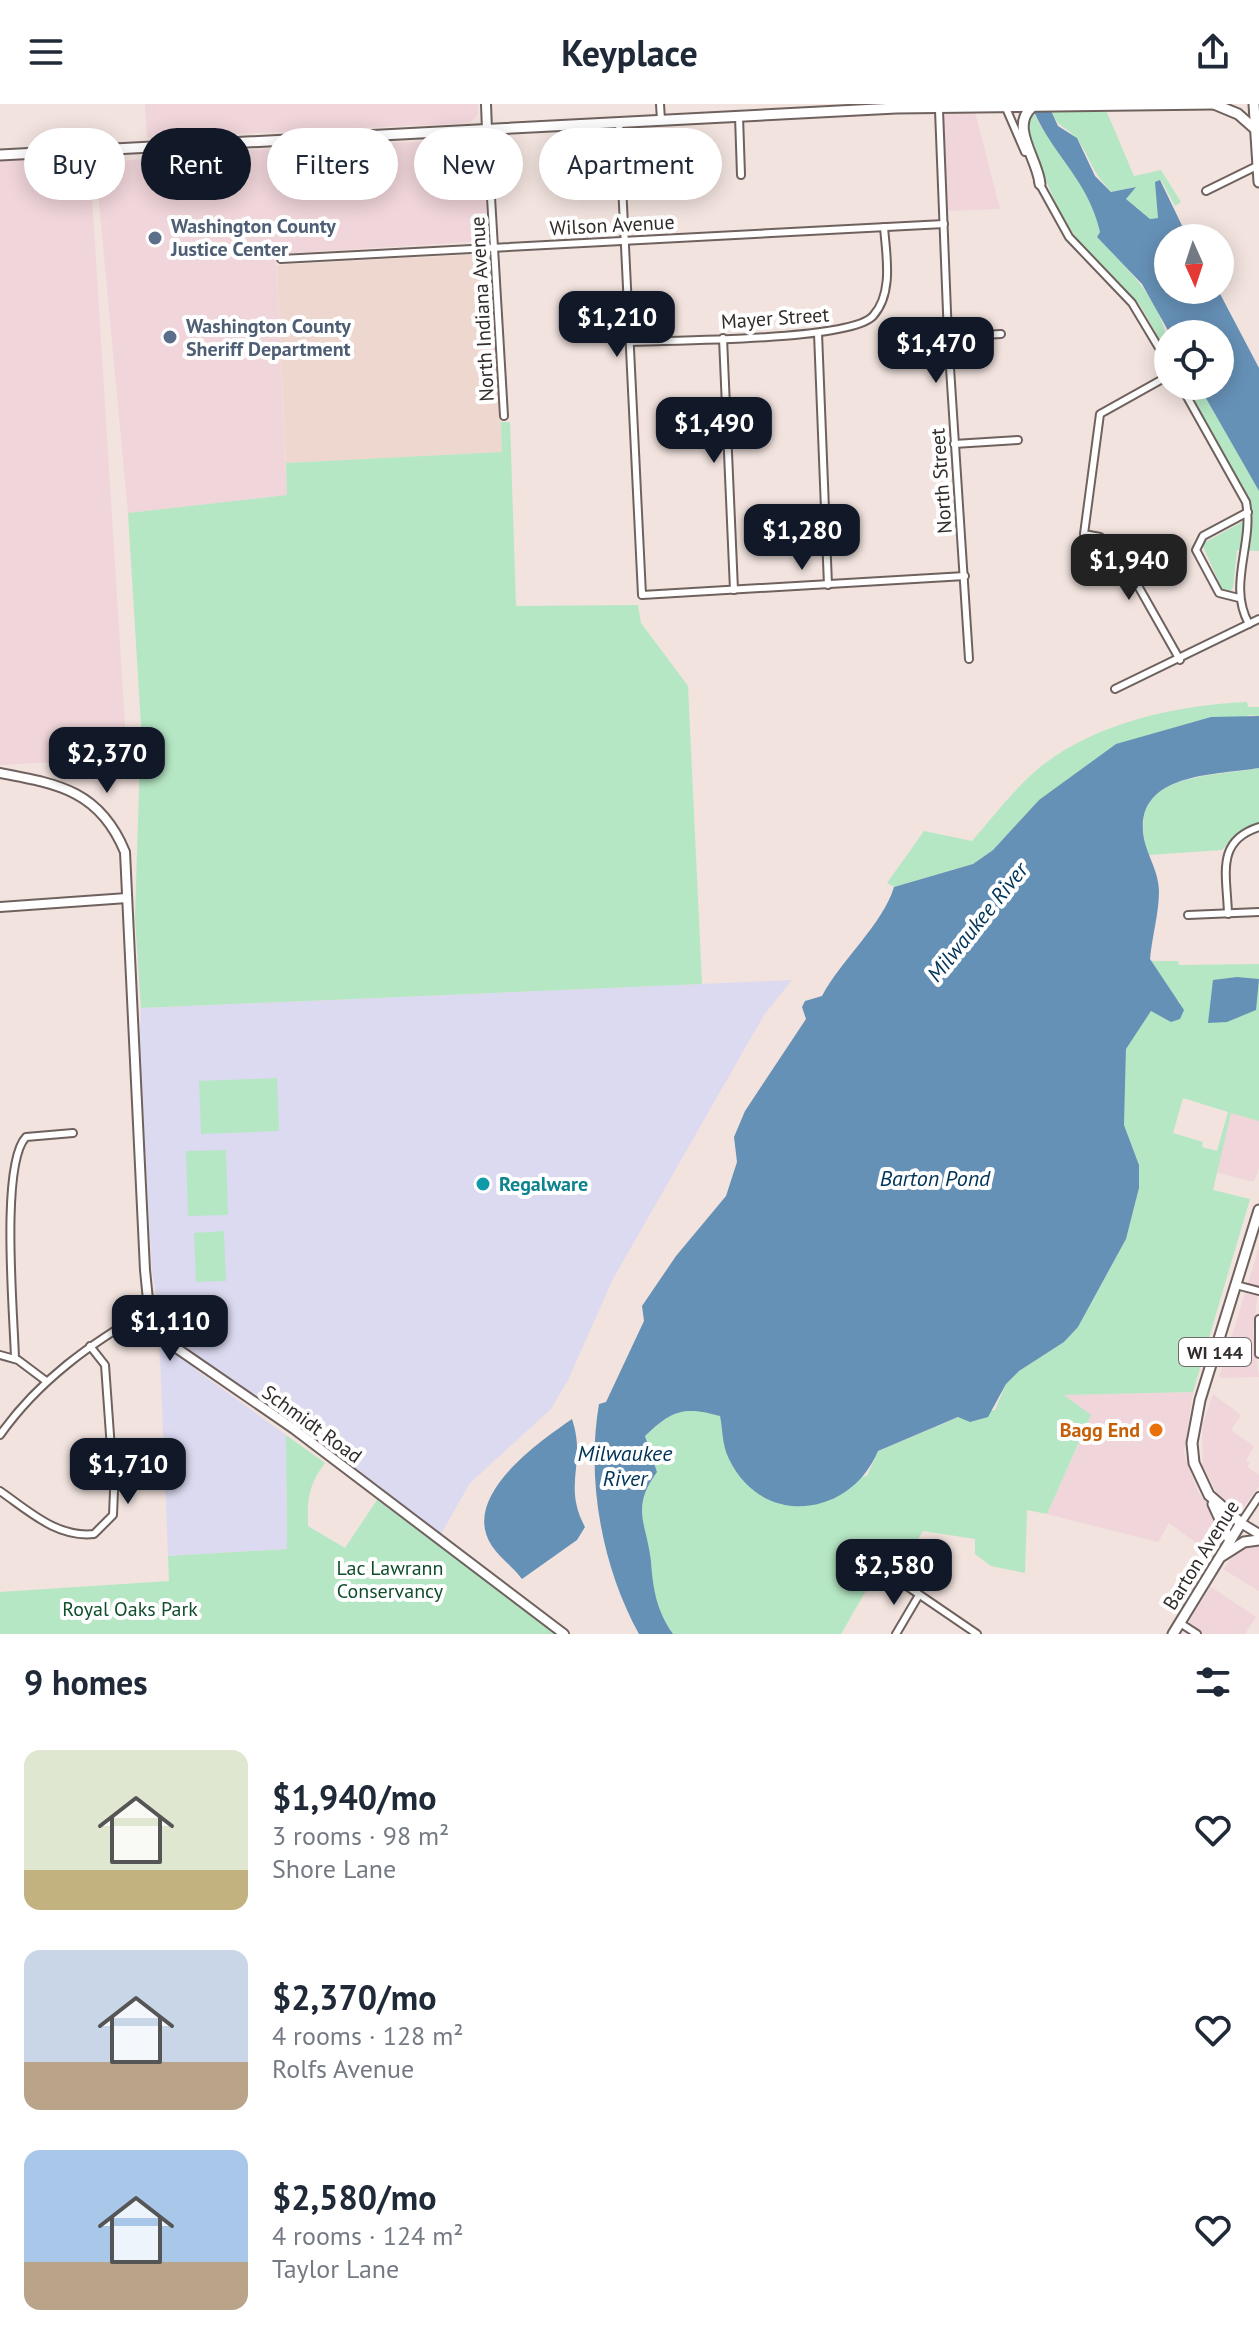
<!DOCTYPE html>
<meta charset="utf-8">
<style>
:root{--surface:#fff;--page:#f6f6f7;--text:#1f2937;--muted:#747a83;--accent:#111827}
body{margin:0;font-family:"PT Sans",sans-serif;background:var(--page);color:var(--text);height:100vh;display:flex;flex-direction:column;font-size:30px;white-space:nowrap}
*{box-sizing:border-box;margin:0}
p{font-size:26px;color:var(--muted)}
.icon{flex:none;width:44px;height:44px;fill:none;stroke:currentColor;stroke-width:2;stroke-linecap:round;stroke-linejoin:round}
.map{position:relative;height:1530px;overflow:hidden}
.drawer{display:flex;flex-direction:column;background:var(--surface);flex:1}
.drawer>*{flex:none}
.top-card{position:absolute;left:24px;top:24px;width:800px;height:72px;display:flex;gap:16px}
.needle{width:52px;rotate:177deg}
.buttons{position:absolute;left:1154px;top:120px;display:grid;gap:16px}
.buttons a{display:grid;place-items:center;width:80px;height:80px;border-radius:50%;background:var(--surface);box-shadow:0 4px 20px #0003;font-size:40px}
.price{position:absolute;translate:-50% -68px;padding:0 18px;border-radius:16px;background:var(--accent);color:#fff;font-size:26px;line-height:52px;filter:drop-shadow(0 2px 4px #0008)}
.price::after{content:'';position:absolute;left:50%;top:48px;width:24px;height:18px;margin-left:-12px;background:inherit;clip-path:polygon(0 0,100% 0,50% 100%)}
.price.selected{background:#222;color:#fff}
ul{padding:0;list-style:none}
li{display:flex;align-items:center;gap:24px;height:200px;padding:0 24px}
li span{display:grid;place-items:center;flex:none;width:224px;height:160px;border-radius:16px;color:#555}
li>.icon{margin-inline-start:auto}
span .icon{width:96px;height:96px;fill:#fffc;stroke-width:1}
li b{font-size:34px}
h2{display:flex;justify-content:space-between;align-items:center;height:96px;padding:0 24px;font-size:34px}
.chip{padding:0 28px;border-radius:36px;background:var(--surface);box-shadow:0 4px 20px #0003;font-size:28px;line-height:72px}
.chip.selected{background:var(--accent);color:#fff}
header{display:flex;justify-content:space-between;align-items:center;height:104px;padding:0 24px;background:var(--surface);font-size:36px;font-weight:700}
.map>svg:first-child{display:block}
</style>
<header><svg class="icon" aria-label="menu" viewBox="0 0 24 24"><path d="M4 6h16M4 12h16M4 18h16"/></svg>Keyplace<svg class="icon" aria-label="share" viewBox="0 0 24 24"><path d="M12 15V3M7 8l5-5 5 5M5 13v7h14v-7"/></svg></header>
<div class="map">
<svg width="1259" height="1530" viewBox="0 0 1259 1530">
<rect width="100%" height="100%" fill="#f2e3de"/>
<g fill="#f0d5da">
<path d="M145,0H478V11L469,19L147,34Z"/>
<path d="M975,8L1000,105L948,107L943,13L948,9Z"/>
<path d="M474,35L479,40L486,90V137L276,150L287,391L128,409L98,88L103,69L122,57L232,47Z"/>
<path d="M89,45L127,654L0,661V53Z"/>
<path d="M1231,1009L1259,1017V1064L1254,1078L1215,1068Z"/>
<path d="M1259,1143V1182L1253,1227L1259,1273L1219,1274Z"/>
<path d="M1193,1288L1184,1349L1198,1388L1218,1413L1223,1431L1214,1452L1169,1419L1158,1438L1047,1410L1091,1312L1063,1291Z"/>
<path d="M1213,1290L1241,1311L1231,1326L1254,1342L1246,1356L1250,1359L1247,1363L1259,1371V1382L1240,1408L1218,1391L1203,1362L1202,1323Z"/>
<path d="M1255,1439L1259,1441V1487L1223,1465L1242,1442Z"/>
<path d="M1211,1483L1256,1513L1245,1530H1204L1190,1521L1189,1515Z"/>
</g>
<g fill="#dcdaf0">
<path d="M792,876L764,911L613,1175L568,1276L551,1305L470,1379L441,1430L200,1258L177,1237L160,1212L152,1168L139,941L141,904Z"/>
<path d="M159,1227L195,1265L286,1331L287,1445L168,1452Z"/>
</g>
<path fill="#eed7cf" d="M482,150L489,157L503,348L286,359L277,161Z"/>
<g fill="#b5e7c4" fill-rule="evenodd">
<path d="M1106,6L1134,72L1161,66L1181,98L1175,102L1161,76L1158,114L1150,115L1126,95L1135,83L1112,88C1090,67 1091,53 1077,35C1067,22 1058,25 1052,8Z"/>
<path d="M1035,10C1041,29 1055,39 1066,55C1082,78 1094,102 1100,128L1097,133C1130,168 1168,202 1168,250L1140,201L1085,147L1060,109L1026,30L1027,15Z"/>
<path d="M1186,282H1199L1259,387V447L1237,446L1233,483L1229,490L1222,485L1202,440L1253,412V406Z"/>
<path d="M501,318H510L516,502L638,501L641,519L688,582L702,880L141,904L135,814L141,621L128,409L287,391L286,359L502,348Z"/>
<path d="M1247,598L1248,603H1259V612L1250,611L1039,696L993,746L973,760L894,783L887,779L924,727L972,737C993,713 1014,685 1039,664C1094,619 1177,601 1247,598Z"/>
<path d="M1259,664V720L1235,731L1222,746L1149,751C1121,669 1203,674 1259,664Z"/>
<path d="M1151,857H1178L1179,861L1259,860V1017L1231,1009L1213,1086L1250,1095L1193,1288L1064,1291L1091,1311L1047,1410L1027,1406L1025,1469L991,1462L975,1450V1435L923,1427L890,1480L875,1471L841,1530H673C657,1507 653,1486 650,1458C647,1419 630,1405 657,1368L645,1332C673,1306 684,1301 720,1312C725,1340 729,1365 753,1383L867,1372L878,1347L959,1313L995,1306L1006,1280L1019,1267L1064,1238L1078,1223L1126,1135L1139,1084V1061L1124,1021L1126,944L1151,907L1181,899L1172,891ZM1183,994L1228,1008L1217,1047L1202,1043L1203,1038L1173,1029Z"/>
<path d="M277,974L279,1027L201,1030L199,977Z"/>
<path d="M226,1046L228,1111L188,1112L186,1047Z"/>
<path d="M224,1127L226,1177L196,1178L194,1129Z"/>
<path d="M286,1331L325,1359C309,1380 307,1395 308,1422L345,1444L377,1396L559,1530H0V1488L169,1477L168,1452L287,1445Z"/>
</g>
<g fill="#6691b7">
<path d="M1031,0H1048L1058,22L1077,34L1095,72L1111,88L1136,83L1126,95L1150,115L1158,114L1155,78L1160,76L1188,134H1168V186H1218L1259,264V387L1199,282H1220V230H1170L1142,180L1097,133L1100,128C1088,74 1048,47 1031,0Z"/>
<path d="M1259,612V664C1218,671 1139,668 1143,727C1144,747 1159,766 1159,787C1159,809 1152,833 1150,855L1184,906L1180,915L1171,918L1151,907L1126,945L1124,1021L1139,1061V1084L1126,1135L1078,1223L1064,1238L1019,1267L1006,1280L988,1313L970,1318L958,1313L878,1347C850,1414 762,1424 729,1355C722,1341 723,1327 720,1312C684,1302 672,1306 645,1332L657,1368C630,1405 647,1419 651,1458C653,1486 657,1507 673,1530H639C602,1463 586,1376 599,1300L606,1298L644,1217L642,1202L676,1152L726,1092L737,1058L734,1033L745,1007L806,915L802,903L805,897L822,892C841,856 883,820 894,783L973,760L993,746L1039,696L1116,640L1211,613Z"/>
<path d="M1237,873L1259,875L1256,906L1227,918L1208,919L1213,876Z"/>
<path d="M572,1315C587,1360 562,1380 585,1423L577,1436L522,1475C513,1463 500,1454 492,1442C459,1393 539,1338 572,1315Z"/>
</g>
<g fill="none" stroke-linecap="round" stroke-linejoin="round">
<defs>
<g id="street">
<path d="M660,0L661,16"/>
<path d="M1006,4L1025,48"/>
<path d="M939,6L948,233L969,555"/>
<path d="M739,12L741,71"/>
<path d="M619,19L642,491L965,472"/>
<path d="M487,26L504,312"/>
<path d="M1038,77L1069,133L1132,199L1168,259"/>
<path d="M1206,87L1259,61"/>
<path d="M281,155L944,120"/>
<path d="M818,229L828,481"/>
<path d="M948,233L1001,230"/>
<path d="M723,234L734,486"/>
<path d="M631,238C673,236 850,237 873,212C894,189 886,150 884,123"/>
<path d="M1168,272L1100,310L1084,430L1100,433L1116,443L1180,556"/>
<path d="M1181,282L1246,398C1254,440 1227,481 1249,520"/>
<path d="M954,340L1018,336"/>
<path d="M1239,494L1219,489L1196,446L1203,432L1248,408"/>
<path d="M1115,585L1259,515"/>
<path d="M1228,810C1227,771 1215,737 1259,723"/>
<path d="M1188,811L1259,808"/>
<path d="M1236,1181L1259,1187"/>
<path d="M1259,1215V1250"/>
<path d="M0,1251L18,1256L46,1277"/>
<path d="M15,1255C14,1212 0,1060 26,1033L73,1029"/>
<path d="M0,1331C39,1276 91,1239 149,1206"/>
<path d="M0,1387C29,1407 57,1434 94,1430L113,1411L114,1387L105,1261L90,1242"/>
<path d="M1241,1419L1259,1392"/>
<path d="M898,1476L977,1530"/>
<path d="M1180,1519L1197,1530"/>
<path d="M896,1530L919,1491"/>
</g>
<g id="secondary">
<path d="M486,0L487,26"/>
<path d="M0,669C59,680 100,687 125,748L145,1166L149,1206L172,1241L294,1325L564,1530"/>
<path d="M0,803L127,794"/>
<path d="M1241,1419L1259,1430"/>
</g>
<g id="primary">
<path d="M1214,0L1238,10L1255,25"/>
<path d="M1254,0L1259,78"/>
<path d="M1032,3C1009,23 1038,55 1040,80"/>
<path d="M0,51L896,4L1213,0"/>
<path d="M1213,1400L1230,1437"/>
<path d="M1222,1452L1244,1438L1259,1436"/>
<path d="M1173,1530L1241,1419L1209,1391L1194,1359L1192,1339L1200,1296L1259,1106"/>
</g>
</defs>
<use href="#street" stroke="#6f625e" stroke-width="10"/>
<use href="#secondary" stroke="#6f625e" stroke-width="12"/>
<use href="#primary" stroke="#6f625e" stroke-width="13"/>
<use href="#street" stroke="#fff" stroke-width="6"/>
<use href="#secondary" stroke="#fff" stroke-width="8"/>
<use href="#primary" stroke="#fff" stroke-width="9"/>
</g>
<g fill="#5c6f8a" stroke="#fff" stroke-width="3">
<circle cx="155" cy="134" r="8"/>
<circle cx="170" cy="233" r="8"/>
</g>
<circle fill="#0f9aa8" stroke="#fff" stroke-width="3" cx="483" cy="1080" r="8"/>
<circle fill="#e8710a" stroke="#fff" stroke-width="3" cx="1156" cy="1326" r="8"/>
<g text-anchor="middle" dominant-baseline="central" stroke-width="8" stroke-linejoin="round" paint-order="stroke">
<rect fill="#fff" stroke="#706b6a" stroke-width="2" x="1179" y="1234" width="72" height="28" rx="6"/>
<g font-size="18" font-weight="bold" fill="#322c2a">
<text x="1215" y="1248">WI 144</text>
</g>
<g font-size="20" fill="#322c2a" stroke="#fff">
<text transform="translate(612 121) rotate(-3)">Wilson Avenue</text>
<text transform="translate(482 205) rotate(-93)">North Indiana Avenue</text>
<text transform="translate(775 214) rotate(-4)">Mayer Street</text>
<text transform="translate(941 377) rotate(-94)">North Street</text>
<text transform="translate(312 1320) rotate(36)">Schmidt Road</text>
<text transform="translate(1201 1451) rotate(-58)">Barton Avenue</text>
</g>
<g font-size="20" font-weight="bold" fill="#4e5e75" stroke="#fff" text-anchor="start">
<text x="171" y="122">Washington County<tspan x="171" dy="23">Justice Center</tspan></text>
<text x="186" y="222">Washington County<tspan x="186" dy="23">Sheriff Department</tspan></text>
</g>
<g font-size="20" font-weight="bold" fill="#0d838f" stroke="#fff" text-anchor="start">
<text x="499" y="1080">Regalware</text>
</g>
<g font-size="20" font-weight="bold" fill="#c56008" stroke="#fff" text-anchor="end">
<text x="1140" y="1326">Bagg End</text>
</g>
<g font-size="20" fill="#104d2b" stroke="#fff">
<text x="390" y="1464">Lac Lawrann<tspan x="390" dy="23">Conservancy</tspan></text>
<text x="130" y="1505">Royal Oaks Park</text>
</g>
<g font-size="22" font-style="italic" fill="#003358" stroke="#fff">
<text transform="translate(977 818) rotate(-51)">Milwaukee River</text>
<text x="935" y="1074">Barton Pond</text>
<text x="625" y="1349">Milwaukee<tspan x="625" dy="25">River</tspan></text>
</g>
</g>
</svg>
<div class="buttons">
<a><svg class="needle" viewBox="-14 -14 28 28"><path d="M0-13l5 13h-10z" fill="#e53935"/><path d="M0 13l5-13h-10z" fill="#747a83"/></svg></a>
<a><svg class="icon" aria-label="locate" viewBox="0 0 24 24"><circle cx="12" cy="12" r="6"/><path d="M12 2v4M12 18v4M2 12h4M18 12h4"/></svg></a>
</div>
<b class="price" style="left:617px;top:255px">$1,210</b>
<b class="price" style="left:936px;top:281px">$1,470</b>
<b class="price" style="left:714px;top:361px">$1,490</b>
<b class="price" style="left:802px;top:468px">$1,280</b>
<b class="price selected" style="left:1129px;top:498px">$1,940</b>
<b class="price" style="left:107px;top:691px">$2,370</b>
<b class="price" style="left:170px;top:1259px">$1,110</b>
<b class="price" style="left:128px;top:1402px">$1,710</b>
<b class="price" style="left:894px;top:1503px">$2,580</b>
<div class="top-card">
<a class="chip">Buy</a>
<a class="chip selected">Rent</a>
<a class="chip">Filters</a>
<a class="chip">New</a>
<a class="chip">Apartment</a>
</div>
</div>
<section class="drawer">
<h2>9 homes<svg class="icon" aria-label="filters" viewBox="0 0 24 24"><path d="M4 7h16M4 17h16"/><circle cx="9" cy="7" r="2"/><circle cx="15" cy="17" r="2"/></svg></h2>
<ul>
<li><span style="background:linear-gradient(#dfe7d0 75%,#c2b280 0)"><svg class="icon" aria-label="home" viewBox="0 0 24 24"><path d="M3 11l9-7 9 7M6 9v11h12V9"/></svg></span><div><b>$1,940/mo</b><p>3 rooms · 98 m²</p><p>Shore Lane</p></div><svg class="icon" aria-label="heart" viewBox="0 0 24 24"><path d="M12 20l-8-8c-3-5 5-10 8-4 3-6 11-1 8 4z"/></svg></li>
<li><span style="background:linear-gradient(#c9d6e8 70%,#b9a48a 0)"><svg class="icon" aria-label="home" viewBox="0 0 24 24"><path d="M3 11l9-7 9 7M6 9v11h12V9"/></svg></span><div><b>$2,370/mo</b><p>4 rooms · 128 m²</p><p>Rolfs Avenue</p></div><svg class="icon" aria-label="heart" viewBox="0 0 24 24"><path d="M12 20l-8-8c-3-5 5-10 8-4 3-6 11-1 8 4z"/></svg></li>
<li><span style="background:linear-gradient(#a9c7e8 70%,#b9a48a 0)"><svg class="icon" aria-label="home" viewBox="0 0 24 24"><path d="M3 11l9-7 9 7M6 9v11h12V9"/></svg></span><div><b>$2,580/mo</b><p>4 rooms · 124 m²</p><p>Taylor Lane</p></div><svg class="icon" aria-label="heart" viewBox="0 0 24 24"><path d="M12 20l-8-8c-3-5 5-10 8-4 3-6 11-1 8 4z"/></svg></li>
</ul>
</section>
